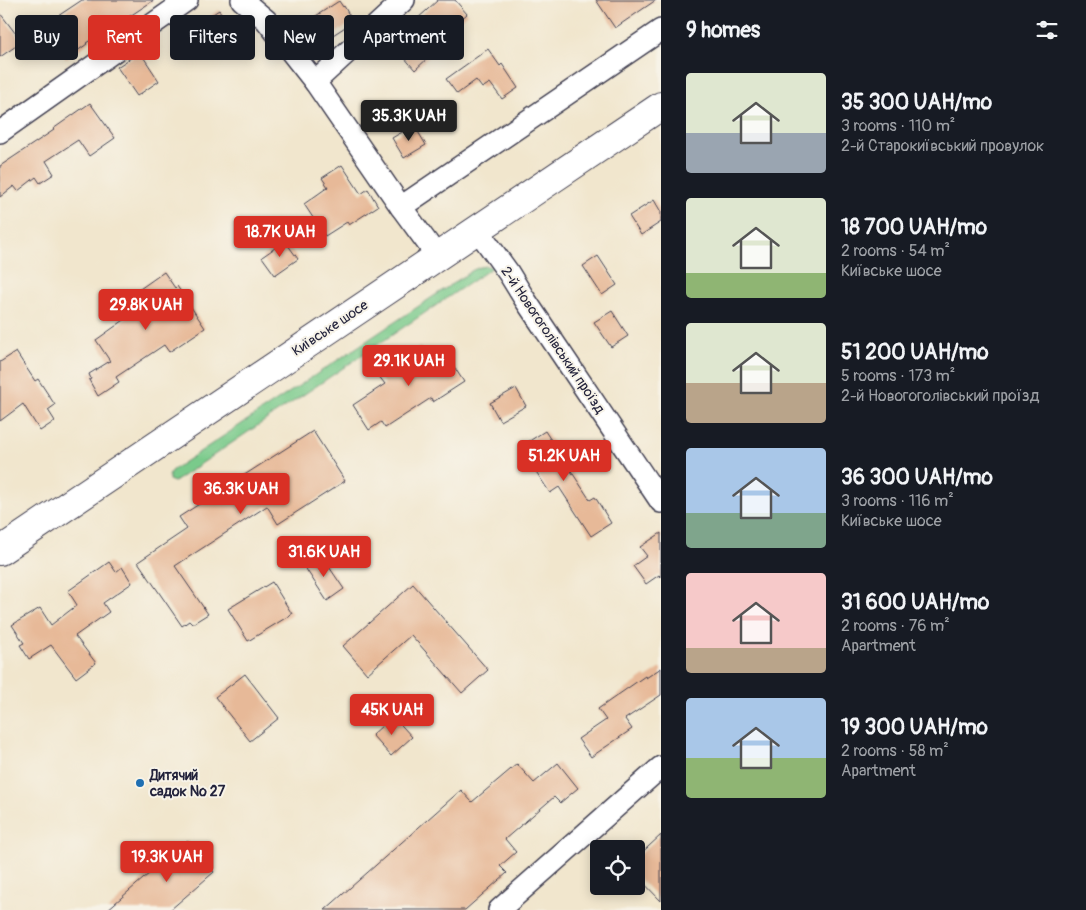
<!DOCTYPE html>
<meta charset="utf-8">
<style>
:root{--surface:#171b24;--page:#242831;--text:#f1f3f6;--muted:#9ea1a6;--accent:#d93025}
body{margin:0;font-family:Pangolin,sans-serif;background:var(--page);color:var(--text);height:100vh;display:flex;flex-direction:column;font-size:19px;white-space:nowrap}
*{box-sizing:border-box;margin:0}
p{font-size:16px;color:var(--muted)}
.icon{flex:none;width:28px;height:28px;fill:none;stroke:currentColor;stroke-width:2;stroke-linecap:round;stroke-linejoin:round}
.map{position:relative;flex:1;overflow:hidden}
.sheet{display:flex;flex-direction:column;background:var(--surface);width:425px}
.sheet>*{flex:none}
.top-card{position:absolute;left:15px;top:15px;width:475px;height:45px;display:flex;gap:10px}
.tools{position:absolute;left:590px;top:840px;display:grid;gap:10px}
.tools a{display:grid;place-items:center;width:55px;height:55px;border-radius:5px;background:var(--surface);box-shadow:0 2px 12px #0003;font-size:25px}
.price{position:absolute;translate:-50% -42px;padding:0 11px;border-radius:5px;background:var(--accent);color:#fff;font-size:16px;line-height:32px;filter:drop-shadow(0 1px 2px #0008)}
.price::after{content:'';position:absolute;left:50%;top:30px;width:15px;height:11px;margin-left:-8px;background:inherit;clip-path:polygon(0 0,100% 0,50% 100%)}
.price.selected{background:#222;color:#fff}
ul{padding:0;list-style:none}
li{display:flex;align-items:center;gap:15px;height:125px;padding:0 25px}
li span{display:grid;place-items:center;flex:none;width:140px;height:100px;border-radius:5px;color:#555}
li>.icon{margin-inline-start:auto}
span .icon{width:60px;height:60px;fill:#fffc;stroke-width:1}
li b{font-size:21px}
h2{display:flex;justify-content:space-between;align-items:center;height:60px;padding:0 25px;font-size:21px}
.pill{padding:0 18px;border-radius:5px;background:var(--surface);box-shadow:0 2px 12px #0003;font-size:18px;line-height:45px}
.pill.selected{background:var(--accent);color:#fff}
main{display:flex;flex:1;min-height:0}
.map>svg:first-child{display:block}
</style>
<main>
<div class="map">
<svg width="661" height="910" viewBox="0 0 661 910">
<rect width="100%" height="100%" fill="#f7f3e8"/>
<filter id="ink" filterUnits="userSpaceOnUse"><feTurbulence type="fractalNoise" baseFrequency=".02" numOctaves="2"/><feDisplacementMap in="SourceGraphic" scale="10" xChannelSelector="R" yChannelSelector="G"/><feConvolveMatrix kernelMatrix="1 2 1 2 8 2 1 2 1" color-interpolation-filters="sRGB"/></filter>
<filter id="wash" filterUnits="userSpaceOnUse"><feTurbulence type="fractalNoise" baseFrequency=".0096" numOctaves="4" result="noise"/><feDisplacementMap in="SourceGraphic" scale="20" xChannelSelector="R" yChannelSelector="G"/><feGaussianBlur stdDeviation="1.12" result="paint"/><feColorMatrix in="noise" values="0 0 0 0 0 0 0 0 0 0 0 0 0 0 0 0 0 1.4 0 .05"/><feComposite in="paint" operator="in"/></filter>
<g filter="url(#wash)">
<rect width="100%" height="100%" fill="#f1e6cd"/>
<path fill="#7aca8b" stroke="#4e7663" d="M487,266L493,267L174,482L169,480V475L171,471L473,270L480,267Z"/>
<g id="blocks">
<g fill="#e7b998">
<path d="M82,0H154L133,14L86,43L87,44L66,59L43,26Z"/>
<path d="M438,0H455L467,14L424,52L429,57L415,70L403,56L406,54L395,42L408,31L406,29Z"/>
<path d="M596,0H656L615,28Z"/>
<path d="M339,1L343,7L344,6L353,22L319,44L305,23Z"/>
<path d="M219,10L234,32L213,46L198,24Z"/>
<path d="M0,13L22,42L0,57Z"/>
<path d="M488,49L500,66L502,64L518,88L502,99L490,83L482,88L476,80L457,94L446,79Z"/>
<path d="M140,52L159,81L137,96L117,67Z"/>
<path d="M90,103L115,138L89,156L78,140L46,161L54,174L40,183L36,177L18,191L14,186L0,197V166L54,130L53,129Z"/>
<path d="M414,125L426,145L404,158L392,138Z"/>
<path d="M342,165L361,194L368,189L378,206L349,225L347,222L325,236L304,204L328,187L322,178Z"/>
<path d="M654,200L661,212V222L641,235L629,216Z"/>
<path d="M285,241L298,259L275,275L262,257Z"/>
<path d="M598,256L617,285L602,295L583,266Z"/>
<path d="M164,272L175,288L177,286L205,328L169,352L164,345L116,377L119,382L98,396L89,380L91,379L89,374L110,361L96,340L127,318L125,315L138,308L130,296Z"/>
<path d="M612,311L628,336L611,347L594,322Z"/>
<path d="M420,347L426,356L441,347L464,382L433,402L431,398L385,428L381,422L369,430L353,405L385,384L378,375Z"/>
<path d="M16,352L35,381L38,379L55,405L48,410L55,421L40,431L23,404L0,421V362Z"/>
<path d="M516,388L526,406L500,421L490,403Z"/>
<path d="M313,431L345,481L278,524L267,506L175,566L208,614L192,624L189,621L182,626L138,562L187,529L179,517Z"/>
<path d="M545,431L590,500L595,497L611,523L591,536L559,487L550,493L520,447Z"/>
<path d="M661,533V577L659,575L646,584L633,566L647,556L640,547Z"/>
<path d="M321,555L344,589L327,601L304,566Z"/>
<path d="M109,562L116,572L122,567L132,583L103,603L109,612L75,636L96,663L76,678L51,645L29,659L20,645L24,643L12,625L40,608L51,625L77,605L68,591Z"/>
<path d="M272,582L292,614L248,641L228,609Z"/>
<path d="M413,584L488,670L462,693L411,635L367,674L343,646Z"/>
<path d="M661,668V695L625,719L632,729L591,757L578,739L606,720L598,709L645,676L646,678Z"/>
<path d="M245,674L279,718L250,741L215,697Z"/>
<path d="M393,716L412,737L391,756L372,735Z"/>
<path d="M558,763L578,788L560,803L554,797L505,839L516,852L500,866L507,873L465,910H325L461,790L472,802L517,764L534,783Z"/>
<path d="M661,835V901L636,875V858Z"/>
<path d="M187,841L214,872L170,910H107Z"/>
</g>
</g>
</g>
<g filter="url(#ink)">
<use href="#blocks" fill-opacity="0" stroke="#413f51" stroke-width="1"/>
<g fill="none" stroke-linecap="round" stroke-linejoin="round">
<defs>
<g id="minor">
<path d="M242,0L266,20L315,82L401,207L437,256"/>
<path d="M315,82L404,0"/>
<path d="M0,132L187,0"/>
<path d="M401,207L661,30"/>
<path d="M477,229L508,272L524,298L661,502"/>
<path d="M499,910L661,767"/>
</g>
<path id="primary" d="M0,551L661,106"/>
</defs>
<use href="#minor" stroke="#413f51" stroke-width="24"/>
<use href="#primary" stroke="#413f51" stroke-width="30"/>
<use href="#minor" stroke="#fff" stroke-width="21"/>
<use href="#primary" stroke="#fff" stroke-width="28"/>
</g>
</g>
<circle fill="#1f6fb2" stroke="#f7f3e8" stroke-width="2" cx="140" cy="783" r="5"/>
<g text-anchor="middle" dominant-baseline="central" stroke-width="4" stroke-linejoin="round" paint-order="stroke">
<g font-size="14" fill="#22223b" stroke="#f7f3e8">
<text transform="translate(330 328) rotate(-34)">Київське шосе</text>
<text transform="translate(553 340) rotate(56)">2-й Новогоголівський проїзд</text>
</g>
<g font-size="14" font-weight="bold" fill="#22223b" stroke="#f7f3e8" text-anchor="start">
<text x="150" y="775">Дитячий<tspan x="150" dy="16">садок № 27</tspan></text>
</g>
</g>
</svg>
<div class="tools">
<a><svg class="icon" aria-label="locate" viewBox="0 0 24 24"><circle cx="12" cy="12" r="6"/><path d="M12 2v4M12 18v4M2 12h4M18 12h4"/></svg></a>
</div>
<b class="price selected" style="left:409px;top:142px">35.3K UAH</b>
<b class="price" style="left:280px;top:258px">18.7K UAH</b>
<b class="price" style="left:146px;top:331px">29.8K UAH</b>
<b class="price" style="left:409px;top:387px">29.1K UAH</b>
<b class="price" style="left:564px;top:482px">51.2K UAH</b>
<b class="price" style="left:241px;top:515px">36.3K UAH</b>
<b class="price" style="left:324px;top:578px">31.6K UAH</b>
<b class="price" style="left:392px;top:736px">45K UAH</b>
<b class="price" style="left:167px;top:883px">19.3K UAH</b>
<div class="top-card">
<a class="pill">Buy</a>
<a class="pill selected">Rent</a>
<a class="pill">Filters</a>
<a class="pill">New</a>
<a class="pill">Apartment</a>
</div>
</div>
<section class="sheet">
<h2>9 homes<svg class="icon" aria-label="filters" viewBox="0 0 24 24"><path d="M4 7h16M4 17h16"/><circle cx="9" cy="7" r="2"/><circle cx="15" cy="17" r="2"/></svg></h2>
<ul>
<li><span style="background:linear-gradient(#dfe7d0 60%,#9aa5b1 0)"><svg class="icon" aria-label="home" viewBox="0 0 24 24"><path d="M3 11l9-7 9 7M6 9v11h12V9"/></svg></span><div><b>35 300 UAH/mo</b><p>3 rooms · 110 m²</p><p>2-й Старокиївський провулок</p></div></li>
<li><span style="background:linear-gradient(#dfe7d0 75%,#8fb573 0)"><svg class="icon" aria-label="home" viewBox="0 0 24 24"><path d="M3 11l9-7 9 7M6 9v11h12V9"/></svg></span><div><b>18 700 UAH/mo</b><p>2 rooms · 54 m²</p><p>Київське шосе</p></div></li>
<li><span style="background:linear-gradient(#dfe7d0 60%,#b9a48a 0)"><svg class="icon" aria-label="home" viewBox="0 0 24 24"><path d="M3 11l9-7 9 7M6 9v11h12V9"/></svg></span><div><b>51 200 UAH/mo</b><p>5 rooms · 173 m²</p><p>2-й Новогоголівський проїзд</p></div></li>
<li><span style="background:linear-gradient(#a9c7e8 65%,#7fa58c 0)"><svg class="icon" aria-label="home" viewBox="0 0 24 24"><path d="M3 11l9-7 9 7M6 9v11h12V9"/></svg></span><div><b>36 300 UAH/mo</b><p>3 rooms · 116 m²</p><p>Київське шосе</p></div></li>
<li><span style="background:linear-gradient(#f6c9c9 75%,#b9a48a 0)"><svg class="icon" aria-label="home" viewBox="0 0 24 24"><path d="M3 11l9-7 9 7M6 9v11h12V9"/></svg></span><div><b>31 600 UAH/mo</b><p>2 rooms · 76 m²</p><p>Apartment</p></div></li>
<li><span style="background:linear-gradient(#a9c7e8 60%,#8fb573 0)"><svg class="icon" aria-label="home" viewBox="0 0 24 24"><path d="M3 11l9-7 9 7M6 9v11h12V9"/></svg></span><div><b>19 300 UAH/mo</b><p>2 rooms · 58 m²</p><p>Apartment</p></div></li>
</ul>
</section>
</main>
